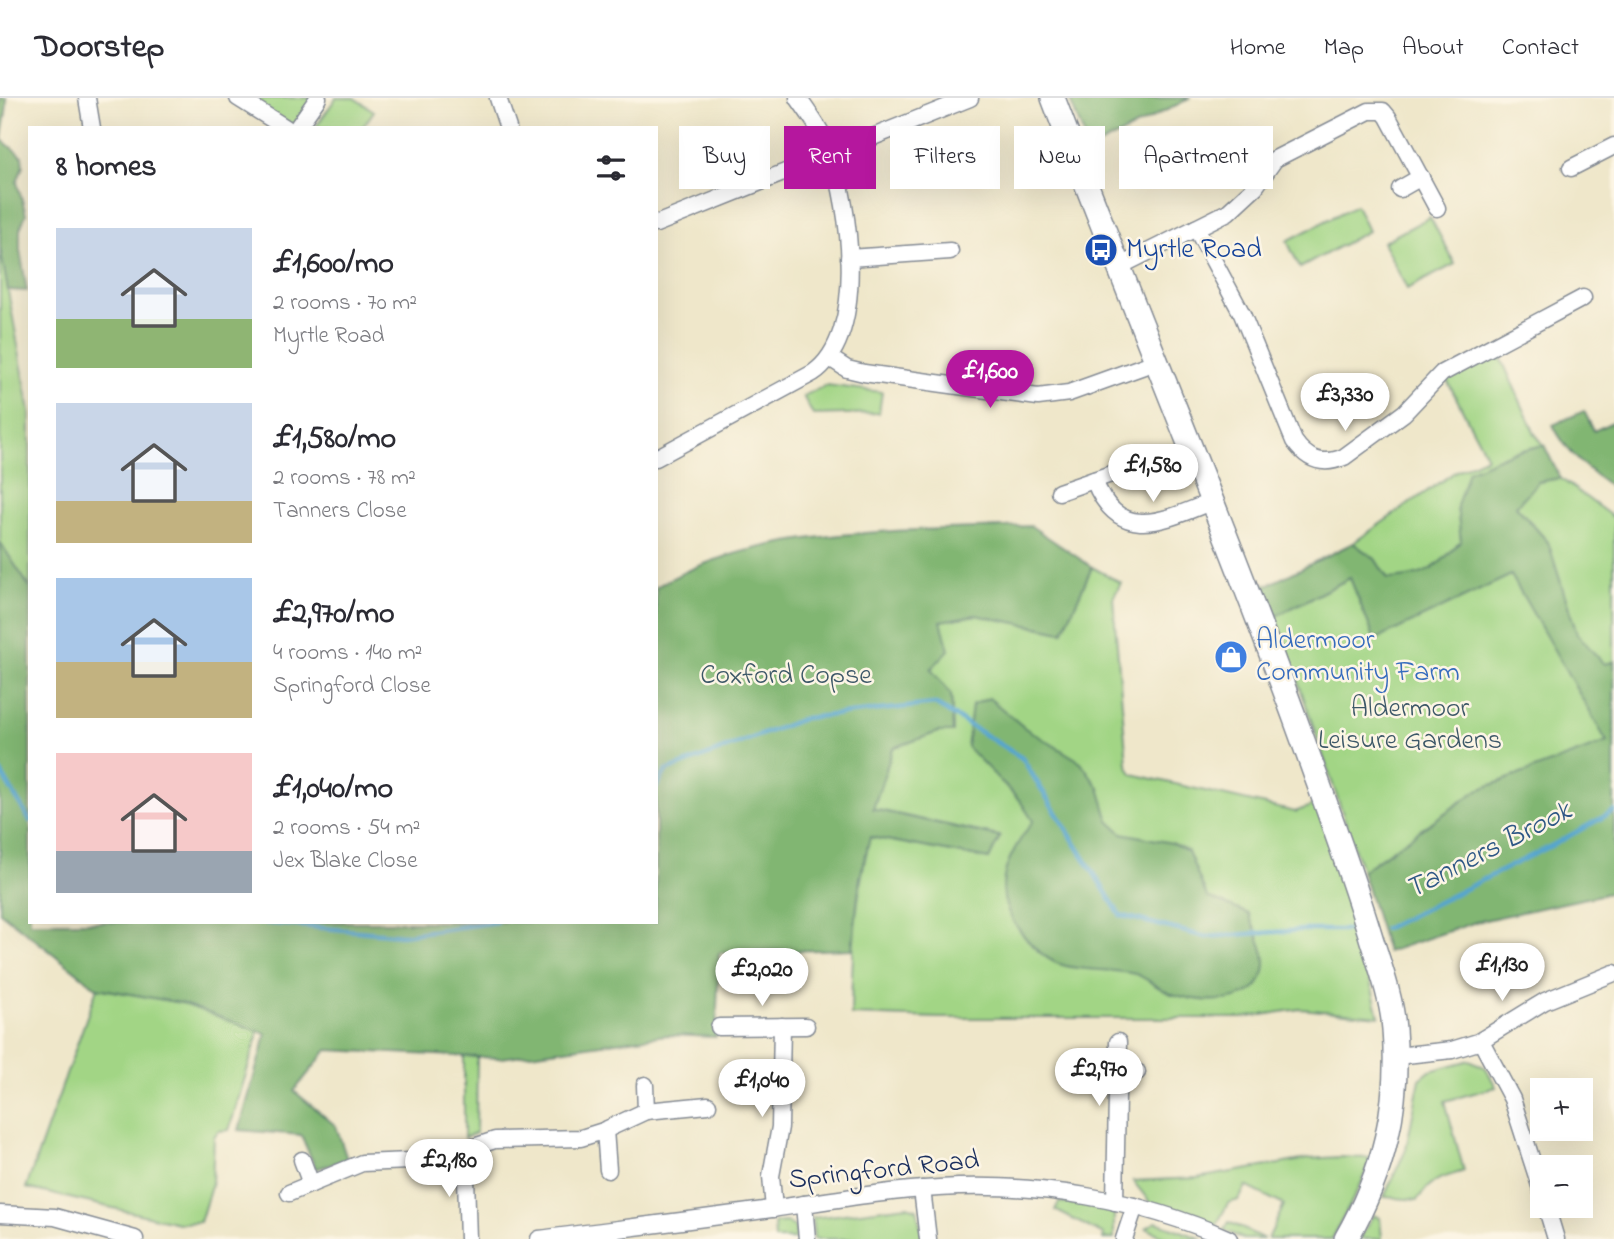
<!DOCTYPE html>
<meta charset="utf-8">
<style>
:root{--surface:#fff;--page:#f7f7f7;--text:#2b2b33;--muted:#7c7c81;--line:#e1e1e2;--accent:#b5179e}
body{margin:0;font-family:"Indie Flower",sans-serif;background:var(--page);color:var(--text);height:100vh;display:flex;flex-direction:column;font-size:26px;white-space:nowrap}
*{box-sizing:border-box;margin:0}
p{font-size:23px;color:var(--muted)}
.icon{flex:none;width:38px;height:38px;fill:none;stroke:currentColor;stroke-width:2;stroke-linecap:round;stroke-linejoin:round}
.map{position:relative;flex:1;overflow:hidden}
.sheet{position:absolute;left:28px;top:28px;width:630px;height:798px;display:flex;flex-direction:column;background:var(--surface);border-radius:0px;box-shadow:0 7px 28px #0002}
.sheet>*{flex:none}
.banner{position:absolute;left:679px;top:28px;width:665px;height:63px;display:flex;gap:14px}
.buttons{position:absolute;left:1530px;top:980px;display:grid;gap:14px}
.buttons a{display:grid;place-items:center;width:63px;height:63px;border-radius:0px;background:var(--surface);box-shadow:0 7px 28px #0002;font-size:35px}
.price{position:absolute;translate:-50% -60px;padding:0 16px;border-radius:24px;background:#fff;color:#222;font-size:23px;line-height:46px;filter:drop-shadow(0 2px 4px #0008)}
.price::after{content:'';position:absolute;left:50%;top:42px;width:21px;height:16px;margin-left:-10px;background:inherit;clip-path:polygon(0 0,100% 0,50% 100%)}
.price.on{background:var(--accent);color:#fff}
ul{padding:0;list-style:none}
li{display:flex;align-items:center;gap:21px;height:175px;padding:0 28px}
li span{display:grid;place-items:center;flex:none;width:196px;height:140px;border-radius:0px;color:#555}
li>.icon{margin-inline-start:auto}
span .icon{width:84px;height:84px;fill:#fffc;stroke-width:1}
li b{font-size:30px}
h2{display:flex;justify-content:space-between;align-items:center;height:84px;padding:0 28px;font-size:30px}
.chip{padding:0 24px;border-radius:0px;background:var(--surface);box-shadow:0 7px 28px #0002;font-size:24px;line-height:63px}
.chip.on{background:var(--accent);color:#fff}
header{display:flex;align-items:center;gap:42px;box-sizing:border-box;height:98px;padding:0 35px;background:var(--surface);border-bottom:2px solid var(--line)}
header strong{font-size:33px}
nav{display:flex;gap:38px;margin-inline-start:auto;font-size:24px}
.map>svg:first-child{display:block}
</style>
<header>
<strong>Doorstep</strong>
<nav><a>Home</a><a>Map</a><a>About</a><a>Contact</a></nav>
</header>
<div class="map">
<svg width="1614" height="1141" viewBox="0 0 1614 1141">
<rect width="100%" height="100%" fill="#fcf5e5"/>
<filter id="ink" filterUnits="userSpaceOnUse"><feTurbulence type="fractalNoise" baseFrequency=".0143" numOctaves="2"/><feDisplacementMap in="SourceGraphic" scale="14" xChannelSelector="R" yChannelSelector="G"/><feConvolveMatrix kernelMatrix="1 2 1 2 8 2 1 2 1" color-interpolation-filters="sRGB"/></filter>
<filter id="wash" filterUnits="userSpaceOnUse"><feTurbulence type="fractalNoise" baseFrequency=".00686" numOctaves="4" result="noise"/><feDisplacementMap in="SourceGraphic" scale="28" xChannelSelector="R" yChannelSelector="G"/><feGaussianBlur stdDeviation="1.57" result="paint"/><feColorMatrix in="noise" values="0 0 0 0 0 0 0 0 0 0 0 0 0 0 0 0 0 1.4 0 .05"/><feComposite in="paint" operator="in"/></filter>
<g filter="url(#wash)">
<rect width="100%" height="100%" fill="#efe7ca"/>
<g fill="#a2d585" stroke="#5e8272" stroke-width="2">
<path d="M238,0H318L297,30Z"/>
<path d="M336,0H354L374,13L362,30H315Z"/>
<path d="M1356,107L1368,133L1300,170L1287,143Z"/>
<path d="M1430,119L1455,166L1407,191L1383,144Z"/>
<path d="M0,149L30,313V490L0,444Z"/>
<path d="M1497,251L1535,336L1544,347L1510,355L1457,408L1461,443C1435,471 1428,479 1388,482L1375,461L1353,445L1456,373L1487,359L1447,282Z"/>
<path d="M826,287L882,294L879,315L813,317L803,298Z"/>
<path d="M1560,380L1614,420V564L1604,566L1577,536L1548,444L1516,408L1538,384Z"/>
<path d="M1092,469L1121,485L1113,500L1127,666L1132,676L1295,714L1316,706L1351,807L1379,918L1300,911L1242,920H938L851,917C852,856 855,798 870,739L989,761L999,738L873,711L893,650L938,634H953L951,597L930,571L941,523L976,517L1062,534Z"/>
<path d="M1511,477L1608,644L1478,692L1362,773L1276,518L1350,480L1375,542Z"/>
<path d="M97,890L181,905L259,933L229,1032L218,1033L214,1039L212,1085L200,1124L178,1125L26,1090Z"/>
<path d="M464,958L477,959L476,1035L464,1040Z"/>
<path d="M1470,962L1486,970L1496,989L1445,1003L1464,1073C1436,1082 1434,1080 1417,1102L1384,1099L1406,1051L1420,981L1430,973Z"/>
<path d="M1339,1059L1370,1060L1363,1082L1332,1141H1268L1284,1107L1246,1088L1239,1102L1228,1105L1216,1128L1153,1108L1133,1083L1197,1080L1308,1061Z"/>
<path d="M1059,1104L1106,1111L1114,1116V1141H1103L1104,1137L1055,1112Z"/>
<path d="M907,1108L917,1111L923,1141H814L812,1120Z"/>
<path d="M1373,1117L1380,1120L1382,1141H1360Z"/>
<path d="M786,1124L795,1129L796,1141H775L774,1125Z"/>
<path d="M1156,1124L1203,1141H1168L1146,1130Z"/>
<path d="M1229,1124L1264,1141H1243L1224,1132Z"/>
</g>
<g fill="#81b672" stroke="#4e7268" stroke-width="2">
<path d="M0,0H6C9,12 2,28 2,42L22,58L23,68L17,84L26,116L20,131V152L27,193L8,192L0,149Z"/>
<path d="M1069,0H1190L1090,52Z"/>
<path d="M1584,313L1594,333L1614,323V391C1588,372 1568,357 1553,327Z"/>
<path d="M1544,347L1560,380L1538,384L1516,408L1548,444L1577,536L1604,566L1614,564V794L1476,824L1387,854L1362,773L1478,692L1607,644L1511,477L1375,542L1350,480L1276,518L1261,486L1268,487L1353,445L1375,461L1388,481C1428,479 1435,471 1461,443L1457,408L1468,373L1510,355Z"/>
<path d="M1031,428L1092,469L1063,534L976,517L941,523L949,552L931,571L951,597L953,634H938L893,650L873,711L1000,739L989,761L870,739L860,780L852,851L719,855L716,939L666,937L501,960L327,952L294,993L336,1028L347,1061L316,1071L301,1037L239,1032L266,936L181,905L97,890L0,814V444L30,490V824H656V489C760,426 913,434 1031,428Z"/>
<path d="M989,600L1025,630L1081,664L1099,690L1109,723L1122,735L1172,745L1188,753L1207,799L1249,816C1254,831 1266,852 1265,867C1262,911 1202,905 1172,896C1158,892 1147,879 1135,876C1110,870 1080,874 1056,865C1043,859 1032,848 1023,837C988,795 1004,763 1033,723L1020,703L967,649L972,607Z"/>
</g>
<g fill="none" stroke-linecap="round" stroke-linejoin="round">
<g stroke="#54a5cf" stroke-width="4.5">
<path d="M0,673L30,723"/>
<path d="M656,690L666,673L805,620L935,606L1022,660L1120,817L1206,839L1303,832H1354"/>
<path d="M255,824L402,837L496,824"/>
<path d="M1384,831L1553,747L1614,713"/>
</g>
</g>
</g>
<g filter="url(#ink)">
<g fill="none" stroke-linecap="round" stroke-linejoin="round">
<defs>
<g id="street">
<path d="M87,0L92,30"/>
<path d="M238,0L286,30"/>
<path d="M498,0L508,30"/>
<path d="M297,30L318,0"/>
<path d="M1571,70L1614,48"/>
<path d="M1400,91L1421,79"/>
<path d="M656,126L970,0"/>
<path d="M1196,130L1242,216L1294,343C1307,362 1323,368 1344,359L1404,315L1442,275L1583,200"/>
<path d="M849,160L950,153"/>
<path d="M1118,169L1228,114L1255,89L1275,61L1369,13H1383L1388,19L1437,110"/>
<path d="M830,260L847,271L864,275L1038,299L1069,295L1155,264"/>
<path d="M656,360L813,275C868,237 850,110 831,55C823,35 810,17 798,0"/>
<path d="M1094,382C1119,447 1165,422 1213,403"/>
<path d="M1059,394L1114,375"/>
<path d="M719,929L806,928"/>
<path d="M1481,943L1512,1001L1542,1094"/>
<path d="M1396,958L1452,952L1478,944L1545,903L1614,875"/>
<path d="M1118,974H1137"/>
<path d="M645,987L646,1013"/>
<path d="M605,1032L608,1072"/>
<path d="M458,1054L466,1080L468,1141"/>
<path d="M302,1062L311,1086"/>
<path d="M922,1091L928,1141"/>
<path d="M289,1095L362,1065L434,1062L495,1042L581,1040L603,1033L646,1013L708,1007"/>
<path d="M1115,1104L1118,944"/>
<path d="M804,1106L807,1141"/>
<path d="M1546,1108L1556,1141"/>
<path d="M774,1111L771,1078L780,1029L782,928"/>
<path d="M0,1116L55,1119L135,1141"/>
<path d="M539,1141C617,1131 694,1122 771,1111C827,1103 883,1093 939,1090C1038,1084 1139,1101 1229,1141"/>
<path d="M1124,1141L1135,1108"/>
</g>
<path id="secondary" d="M1053,0C1139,226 1234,448 1315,676C1335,731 1355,786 1372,843C1381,871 1392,902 1394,931C1400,1008 1384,1074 1346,1141"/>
</defs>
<use href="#street" stroke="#858b94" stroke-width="19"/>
<use href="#secondary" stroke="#858b94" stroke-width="26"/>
<use href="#street" stroke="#fff" stroke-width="16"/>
<use href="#secondary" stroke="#fff" stroke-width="23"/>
</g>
</g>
<defs>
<symbol id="bus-disc" viewBox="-11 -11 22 22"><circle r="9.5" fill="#1a4fb4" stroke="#fcf5e5"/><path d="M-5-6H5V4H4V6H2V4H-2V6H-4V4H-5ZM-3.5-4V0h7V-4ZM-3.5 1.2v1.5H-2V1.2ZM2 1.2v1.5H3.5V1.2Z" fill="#fff"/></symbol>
<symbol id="shop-disc" viewBox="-11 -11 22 22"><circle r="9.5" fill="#3f7fe0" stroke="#fcf5e5"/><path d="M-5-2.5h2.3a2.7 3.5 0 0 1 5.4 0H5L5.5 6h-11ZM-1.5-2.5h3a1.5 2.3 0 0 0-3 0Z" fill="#fff"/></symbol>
</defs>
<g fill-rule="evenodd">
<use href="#bus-disc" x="1082" y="133" width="38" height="38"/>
<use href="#shop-disc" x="1212" y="540" width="38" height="38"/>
</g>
<g text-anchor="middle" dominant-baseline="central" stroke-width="5" stroke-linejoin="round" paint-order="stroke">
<g font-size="28" fill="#164399" stroke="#fcf5e5" text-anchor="start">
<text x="1126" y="152">Myrtle Road</text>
</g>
<g font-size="28" fill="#366cbe" stroke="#fcf5e5" text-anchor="start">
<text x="1256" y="543">Aldermoor<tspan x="1256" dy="32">Community Farm</tspan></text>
</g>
<g font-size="28" fill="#3d5868" stroke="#fcf5e5">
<text x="786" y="578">Coxford Copse</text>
<text x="1410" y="611">Aldermoor<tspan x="1410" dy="32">Leisure Gardens</tspan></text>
</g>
<g font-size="28" fill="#1b2f5e" stroke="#fcf5e5">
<text transform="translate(884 1073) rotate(-6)">Springford Road</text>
</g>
<g font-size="30" font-style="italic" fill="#2f5886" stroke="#fcf5e5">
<text transform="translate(1489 753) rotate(-27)">Tanners Brook</text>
</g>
</g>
</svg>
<div class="buttons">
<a>+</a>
<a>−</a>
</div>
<b class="price on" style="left:990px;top:312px">£1,600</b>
<b class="price" style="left:1345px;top:335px">£3,330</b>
<b class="price" style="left:1153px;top:406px">£1,580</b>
<b class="price" style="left:1502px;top:905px">£1,130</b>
<b class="price" style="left:762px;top:910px">£2,020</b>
<b class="price" style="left:1099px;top:1010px">£2,970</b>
<b class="price" style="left:762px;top:1021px">£1,040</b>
<b class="price" style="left:449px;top:1101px">£2,180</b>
<div class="banner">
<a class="chip">Buy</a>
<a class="chip on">Rent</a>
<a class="chip">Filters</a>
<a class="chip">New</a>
<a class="chip">Apartment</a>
</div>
<section class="sheet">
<h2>8 homes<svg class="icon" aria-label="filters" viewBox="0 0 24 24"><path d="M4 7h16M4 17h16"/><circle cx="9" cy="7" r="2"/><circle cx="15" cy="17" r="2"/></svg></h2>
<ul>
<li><span style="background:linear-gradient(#c9d6e8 65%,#8fb573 0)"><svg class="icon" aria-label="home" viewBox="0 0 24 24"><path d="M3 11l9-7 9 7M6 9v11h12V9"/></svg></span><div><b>£1,600/mo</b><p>2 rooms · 70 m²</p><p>Myrtle Road</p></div></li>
<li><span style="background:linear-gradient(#c9d6e8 70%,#c2b280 0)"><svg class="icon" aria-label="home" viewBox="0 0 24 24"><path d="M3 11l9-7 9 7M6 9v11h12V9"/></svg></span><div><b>£1,580/mo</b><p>2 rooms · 78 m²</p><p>Tanners Close</p></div></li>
<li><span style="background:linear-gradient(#a9c7e8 60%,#c2b280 0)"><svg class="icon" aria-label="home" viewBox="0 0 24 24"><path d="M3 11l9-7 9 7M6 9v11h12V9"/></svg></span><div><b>£2,970/mo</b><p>4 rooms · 140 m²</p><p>Springford Close</p></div></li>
<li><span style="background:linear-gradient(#f6c9c9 70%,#9aa5b1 0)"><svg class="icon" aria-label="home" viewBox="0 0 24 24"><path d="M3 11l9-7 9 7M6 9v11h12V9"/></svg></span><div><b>£1,040/mo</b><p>2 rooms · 54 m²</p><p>Jex Blake Close</p></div></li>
</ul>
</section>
</div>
